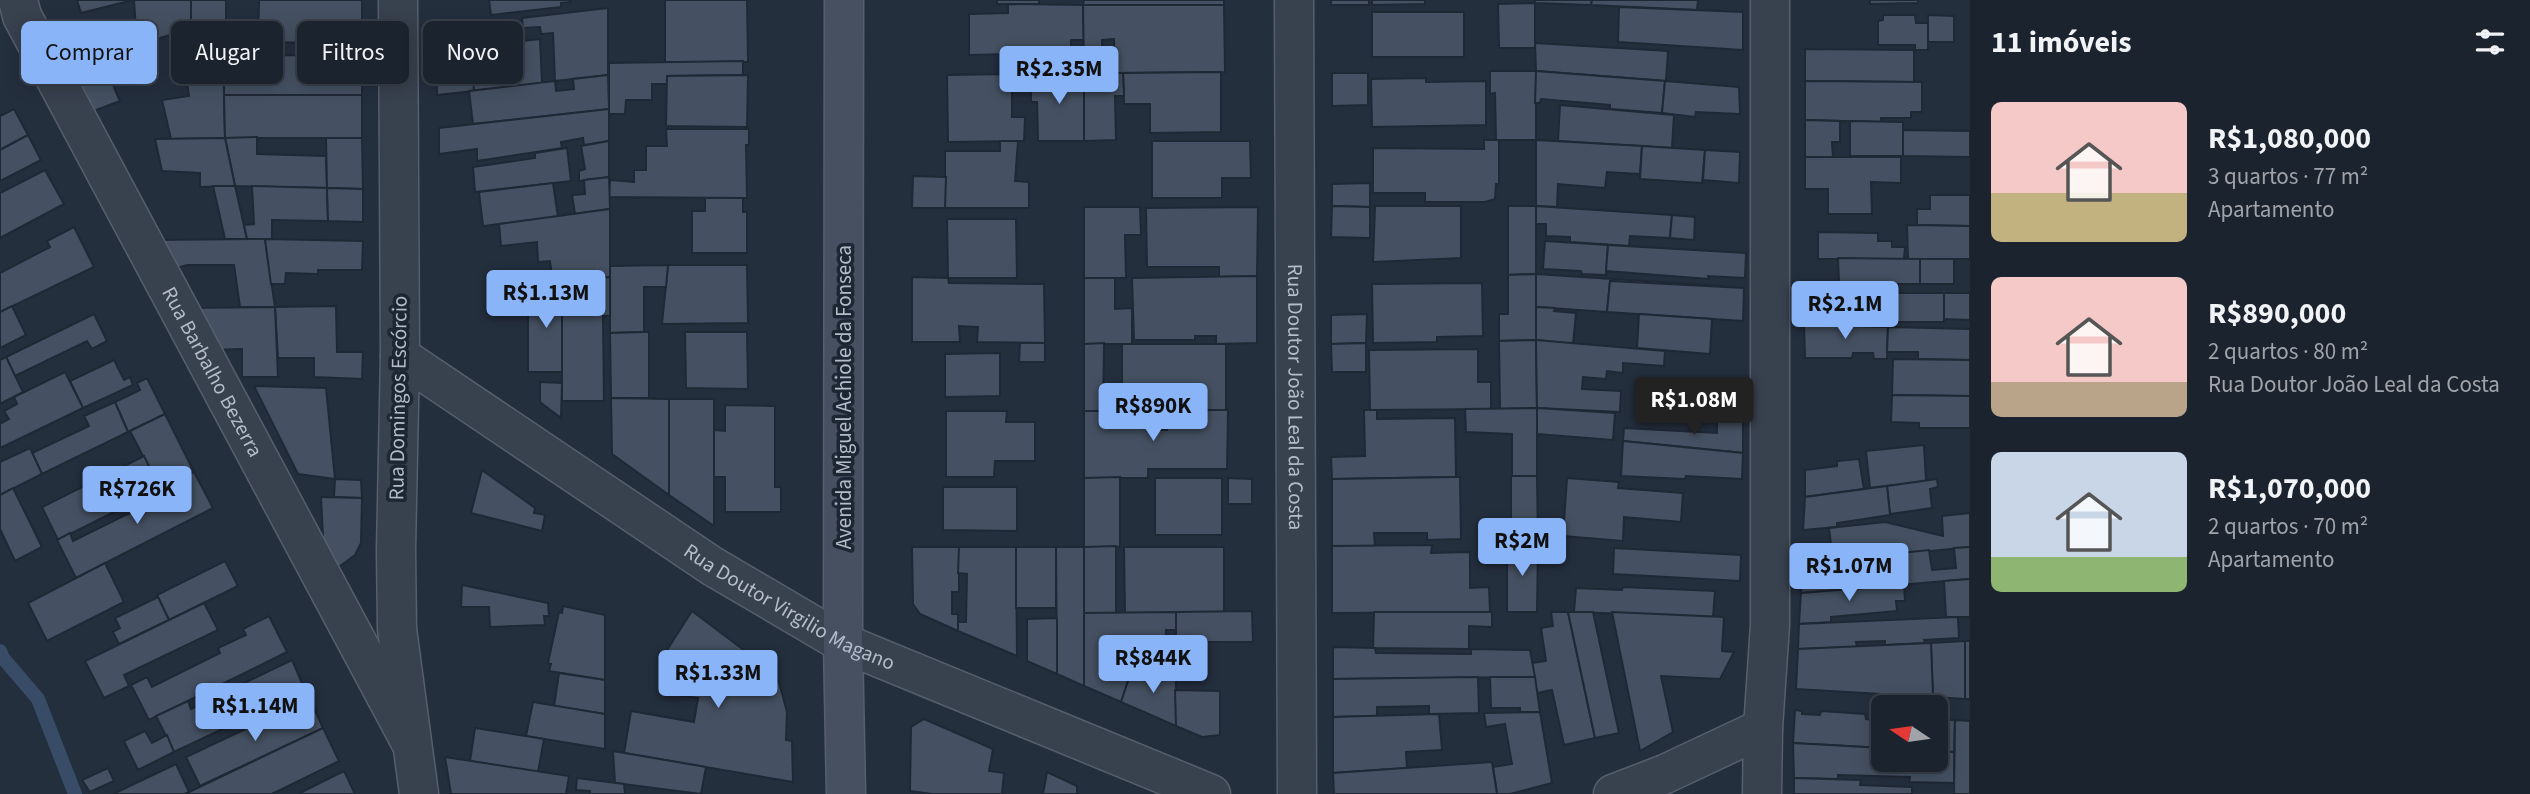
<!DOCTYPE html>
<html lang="pt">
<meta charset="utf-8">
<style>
:root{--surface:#1b232e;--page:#282f3a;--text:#f1f3f6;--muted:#a0a4aa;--line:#39404a;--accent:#8ab4f8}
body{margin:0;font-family:"Source Sans 3",sans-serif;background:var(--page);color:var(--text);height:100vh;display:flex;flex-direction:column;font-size:26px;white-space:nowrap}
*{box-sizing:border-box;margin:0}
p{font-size:23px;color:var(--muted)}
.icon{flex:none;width:38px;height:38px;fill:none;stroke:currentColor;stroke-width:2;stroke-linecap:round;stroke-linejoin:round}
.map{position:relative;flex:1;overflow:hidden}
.side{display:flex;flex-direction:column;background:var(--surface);width:560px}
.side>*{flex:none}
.guide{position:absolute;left:21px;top:21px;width:665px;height:63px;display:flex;gap:14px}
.needle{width:46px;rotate:283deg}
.fabs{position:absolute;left:1871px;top:695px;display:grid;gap:14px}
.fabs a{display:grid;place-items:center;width:77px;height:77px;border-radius:10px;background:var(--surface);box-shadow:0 4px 18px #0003,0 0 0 2px var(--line);font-size:35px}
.price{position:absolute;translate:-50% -60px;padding:0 16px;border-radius:7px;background:var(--accent);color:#111;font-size:23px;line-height:46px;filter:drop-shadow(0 2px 4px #0008)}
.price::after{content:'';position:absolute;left:50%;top:42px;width:21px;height:16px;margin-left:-10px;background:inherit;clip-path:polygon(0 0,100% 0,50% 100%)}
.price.current{background:#222;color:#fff}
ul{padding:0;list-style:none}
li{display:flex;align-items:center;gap:21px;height:175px;padding:0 21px}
li span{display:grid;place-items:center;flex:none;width:196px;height:140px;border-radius:10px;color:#555}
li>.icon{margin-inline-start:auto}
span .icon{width:84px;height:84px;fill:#fffc;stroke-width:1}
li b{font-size:30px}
h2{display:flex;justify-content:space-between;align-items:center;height:84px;padding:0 21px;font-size:30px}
.chip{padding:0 24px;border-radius:10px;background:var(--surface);box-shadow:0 4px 18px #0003,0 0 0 2px var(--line);font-size:24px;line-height:63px}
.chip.current{background:var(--accent);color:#111}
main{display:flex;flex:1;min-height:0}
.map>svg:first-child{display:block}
</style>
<main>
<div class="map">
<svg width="1970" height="794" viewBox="0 0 1970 794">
<rect width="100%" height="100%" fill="#242f3e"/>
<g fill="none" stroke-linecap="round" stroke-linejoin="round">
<path stroke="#394c67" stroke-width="14" d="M0,651L3,658L38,699L75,794"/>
</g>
<g fill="#455162" stroke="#1f2835" stroke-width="2">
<path d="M77,0H133L81,13Z"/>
<path d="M134,0H191V34L170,35L137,45Z"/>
<path d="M191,0H226V36H258V42H268V52L191,51Z"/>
<path d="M259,0H362V53L324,52L325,43L258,42Z"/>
<path d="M489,0H570L571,2L561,3V7L491,15Z"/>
<path d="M665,0H747L748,62H665Z"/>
<rect x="997" y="0" width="42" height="4"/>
<path d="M1084,0H1224V5H1083Z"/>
<rect x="1331" y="0" width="38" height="5"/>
<path d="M1372,0H1425V4L1372,5Z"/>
<path d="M1535,0H1592L1591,5L1535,3Z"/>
<path d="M1592,0H1698L1697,10L1591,5Z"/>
<path d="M1870,0H1918V3L1870,4Z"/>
<path d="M1535,3V48H1499L1498,4Z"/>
<path d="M1008,4L1083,5L1084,40H1071V73L1010,74L1009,54L969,55V14L1008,13Z"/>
<path d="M1083,5H1224L1225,72L1115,73L1114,39L1102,40L1103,73H1084Z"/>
<path d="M1619,7L1743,12V50L1618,42Z"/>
<path d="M608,8V75L555,81L553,33L541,34L540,27L523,28L522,18Z"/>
<rect x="1372" y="12" width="92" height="45"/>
<path d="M1883,15H1915L1916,23H1928V50H1915V45H1878V21L1883,20Z"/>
<path d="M1928,15L1954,16V42H1928Z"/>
<path d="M471,24L474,91L437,95L436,29Z"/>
<path d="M115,26L123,52L62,53L55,27Z"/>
<path d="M540,39L542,83L474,91L472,47Z"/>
<path d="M1535,43L1668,51L1666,81L1536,71Z"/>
<path d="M1805,49L1914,50V82L1805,81Z"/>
<path d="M182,51L223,52L225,138L171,139L162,100L189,96Z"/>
<path d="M327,52L362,53V95H224V66H283V55L327,56Z"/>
<path d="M743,61V75L667,76V84H652V100H626L625,114H609V63Z"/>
<path d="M103,62L120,101L91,112L73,76Z"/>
<path d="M1490,71H1536V140H1496L1495,93L1490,94Z"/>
<path d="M1536,71L1665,81L1662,113L1610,109V105L1541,99L1540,103H1535Z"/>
<path d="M1221,72V132L1150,133V104H1124L1123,73Z"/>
<path d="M1071,73H1084V141H1038L1037,102H1031V74Z"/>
<path d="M1084,73H1123L1124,96H1115L1116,140L1084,141Z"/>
<path d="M1332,73H1368V105L1332,106Z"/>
<path d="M1012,74V117H1025L1024,141L948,142L947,75Z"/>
<path d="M608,75L609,109L473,124L469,91L555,81L556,91L574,89L573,79Z"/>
<path d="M748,75L747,127L666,126L667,76Z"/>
<path d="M1426,78V82L1486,81V125L1372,127L1371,79Z"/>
<path d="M1665,81L1739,87L1740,114L1696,112L1695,117L1662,113Z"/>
<path d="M1805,81L1922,82V112H1911V118H1881V122L1805,120Z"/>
<path d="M224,95H362V138H225Z"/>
<path d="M1560,105L1674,115L1672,148L1558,141Z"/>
<path d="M14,109L28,135L0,150V116Z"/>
<path d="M609,109V141L584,145L583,138L561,142L562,148L477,161V149L439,154V128Z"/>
<path d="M1805,120L1840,121V142H1832L1833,157H1805Z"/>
<path d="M1850,121L1903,122V156H1850Z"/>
<path d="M666,129H749V145H746L747,198L609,197L610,180L634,182V170H646V146H667Z"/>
<path d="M1903,130L1970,131V157L1903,156Z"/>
<path d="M28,135L41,160L0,181V150Z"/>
<path d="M257,137V154L326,156L327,188L235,186L225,138Z"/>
<path d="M225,138L235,186L200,187V173L162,171L155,139Z"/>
<path d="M326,138H362L363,189L327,188Z"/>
<path d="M1484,140H1499V184H1496L1495,199L1485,202H1425V193H1373V148L1484,149Z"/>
<path d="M1536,140L1642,146L1640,174L1607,172L1605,188L1558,184L1557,207L1536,206Z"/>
<path d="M609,141V177L579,181V171L585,169L581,146Z"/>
<path d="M1000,141H1018L1015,181L1029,182V208H945V151H1000Z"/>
<path d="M1152,141H1250L1251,178H1222V198H1152Z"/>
<path d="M1642,146L1705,150L1702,183L1640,179Z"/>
<path d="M567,148L571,181L475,192L473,167L535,158V153Z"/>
<path d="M1705,150L1740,152L1739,183L1703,180Z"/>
<path d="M1805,157H1901V183L1871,182L1872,214H1828V189H1805Z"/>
<path d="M45,170L64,204L0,238V193Z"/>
<path d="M913,176L946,177L945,208H912Z"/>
<path d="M609,177L610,209L575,214L572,195L585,194L584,180Z"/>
<path d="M553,183L558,217L483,226L479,192Z"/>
<path d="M1370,183V207L1332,206V184Z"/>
<path d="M213,186H235L247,239H225Z"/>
<path d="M252,186L327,188L328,221L272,220V239H247L244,225L254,224Z"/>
<path d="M327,188L363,189V222L328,221Z"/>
<path d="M1930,195H1970V226L1917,225V209H1930Z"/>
<path d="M705,198H743V212H747V253H692V211H705Z"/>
<path d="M1332,206L1370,207V238L1331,237Z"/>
<path d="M1375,206H1461V258L1373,262Z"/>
<path d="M1508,206H1536V274L1508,275Z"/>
<path d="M1536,206L1672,215L1670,238L1630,236L1629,246L1570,242V237L1546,236V224H1536Z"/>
<path d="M1084,207H1140L1141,235H1125L1126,278H1084Z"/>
<path d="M1258,207L1257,276L1219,277V267H1147L1146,208Z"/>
<path d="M610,209V277L553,283L550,261L538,262L537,242L501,246L499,224Z"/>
<path d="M1672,215L1695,217L1694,240L1670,238Z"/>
<path d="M947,219H1016L1017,278H948Z"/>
<path d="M1907,225L1970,226V259H1908Z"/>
<path d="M74,227L94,267L0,312V273L50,247L47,241Z"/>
<path d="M1818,232L1878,233V241H1892V247H1905L1904,259H1818Z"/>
<path d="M265,239L275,307H240L234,265H187L167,271L151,240Z"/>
<path d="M265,239L363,241L362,270H318V274L286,273L285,284H271Z"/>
<path d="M1545,241L1608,245L1606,275L1582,274L1581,271L1543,269Z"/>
<path d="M1608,245L1746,253L1745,278L1708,276L1709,279L1606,271Z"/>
<path d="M1838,258L1920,259V284H1839Z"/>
<rect x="1920" y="259" width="34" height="25"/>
<path d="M668,265H747L748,323L662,324Z"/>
<path d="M668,265L666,287H644V332L610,333V266Z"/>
<path d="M1536,274L1721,286L1722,289L1610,281L1607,312L1536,307Z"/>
<path d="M1536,274V340L1499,341V314H1508V275Z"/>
<path d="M1257,276V343L1216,344V336H1195V340H1134L1132,278Z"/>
<path d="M610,277V316H603L604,401H562V282Z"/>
<path d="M912,277L948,278L949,283L1044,284L1045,343L977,342L978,327L959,326L960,342H912Z"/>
<path d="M1084,278H1115V309L1132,308V344H1084Z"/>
<path d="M1610,281L1744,288L1743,321L1607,312Z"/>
<path d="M562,282V372H528V312H534V285Z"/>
<path d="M1482,283L1483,336L1437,337V342L1373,343L1372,284Z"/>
<path d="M1804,293H1944V322H1834V326L1804,325Z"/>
<path d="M1944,293H1970V320L1944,319Z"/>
<path d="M12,306L26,335L0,348V312Z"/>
<path d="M336,306L337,352H363L362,379L314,377V358H278L275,307Z"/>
<path d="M275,307L278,377H242V349L206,350L186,308Z"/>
<path d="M1536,307L1555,308L1554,311L1576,313L1573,344L1536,340Z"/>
<path d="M94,314L107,341L92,349L87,341L15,376L6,357Z"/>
<path d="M1367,314L1366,343L1331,344V315Z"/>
<path d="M1639,314L1712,319L1710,354L1637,348Z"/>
<path d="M1804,325L1888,327L1887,359H1874L1873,353H1853L1852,358H1805Z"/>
<path d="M1888,327L1970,329V360L1918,359V352H1887Z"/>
<path d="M644,332H649V398H611L610,333Z"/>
<path d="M685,332H747L748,389L686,388Z"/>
<path d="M1536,340L1537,408L1500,409L1499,341Z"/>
<path d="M1536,340L1665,351L1664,366L1623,363V373L1607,371L1606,379L1583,377L1582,389L1621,391L1620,412L1537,408Z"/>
<path d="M1020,343H1045V362H1019Z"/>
<path d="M1104,343L1103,411H1084V344Z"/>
<path d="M1366,343V372H1332L1331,344Z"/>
<path d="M1122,344H1226V411L1186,410L1185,405L1174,406V411H1122Z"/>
<path d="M1478,349V382H1491V409L1370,410L1369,350Z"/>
<path d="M1000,353V396L945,397V354Z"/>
<path d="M6,357L23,392L0,404V360Z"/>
<path d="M1893,359L1970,360V396L1892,395Z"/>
<path d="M114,360L124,380L130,377L133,385L83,408L70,381Z"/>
<path d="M65,372L83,408L0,448V420L2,423L9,419L4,411L17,404L14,397Z"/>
<path d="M147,378L165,414L128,432L115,402L140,390L137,383Z"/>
<path d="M540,382L562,383L561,418L540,402Z"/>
<path d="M254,386L326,388L335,479L298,474Z"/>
<path d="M1892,395L1970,396V428H1919V423L1891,422Z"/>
<path d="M611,398L669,399V495L612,454Z"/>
<path d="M669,399H714V526L669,495Z"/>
<path d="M115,402L128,432L42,474L32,453L89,426L84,416Z"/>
<path d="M725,405L775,406V487H781V512H725V477H714V430L725,431Z"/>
<path d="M1537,408L1615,413L1613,440L1537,434Z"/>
<path d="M1537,408V476H1512V434L1466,432L1465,409Z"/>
<path d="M1173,410H1228L1227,469H1148V478H1084V411H1149V430H1167L1168,425H1173Z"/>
<path d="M1364,410H1377V419L1455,418L1456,477L1332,479L1331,457L1365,456Z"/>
<path d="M946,411H1007L1006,422H1035V461H995L994,477H946Z"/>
<path d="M165,414L194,472L160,489L130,431Z"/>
<path d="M1717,418L1743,419V453L1623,441L1624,428L1717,433Z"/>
<path d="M1623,441L1743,453L1742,479L1686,476L1685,479L1621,476Z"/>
<path d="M1924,445L1926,481L1870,488L1866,451Z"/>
<path d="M30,448L42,474L0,495V462Z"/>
<path d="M144,456L160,489L58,540L42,507Z"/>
<path d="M1859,459L1864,489L1805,497V470L1837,466V461Z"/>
<path d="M482,470L535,508L534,513L545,515L542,531L471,513Z"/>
<path d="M194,472L213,508L76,578L57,540L70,533L73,541L168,494L164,487Z"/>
<path d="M1511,476H1537L1538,544H1511Z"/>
<path d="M1120,477V547H1084V478Z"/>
<path d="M1456,477H1460L1461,539L1427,540V533H1374L1375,546H1332V479Z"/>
<rect x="1155" y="478" width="67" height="57"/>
<path d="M1228,478L1252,479V504H1228Z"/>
<path d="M1567,478L1619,482L1618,488L1683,493L1681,522L1624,517L1623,541L1563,536Z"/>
<path d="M335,479L361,480L362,498L334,497Z"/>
<path d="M1937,479L1938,487L1930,489L1932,508L1890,514L1887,486Z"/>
<path d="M1887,486L1890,515L1837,523V527L1803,530L1805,497Z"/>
<path d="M943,487H1017V531L943,530Z"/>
<path d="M13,488L42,547L15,561L0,529V495Z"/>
<path d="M321,497L362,498L361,543L355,555L336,569L324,557Z"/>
<path d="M1970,513V547L1833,561L1829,528L1885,522L1943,536L1942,516Z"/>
<path d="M1538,544L1537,612H1507V545Z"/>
<path d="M1432,545L1431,553L1470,552V588L1489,587L1490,612L1332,613V546Z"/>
<path d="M1116,546V613H1084V547Z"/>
<path d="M912,547H959V592H952V614H958V631L920,614L913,604Z"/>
<path d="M959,547H1016L1017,656L958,631V622H966L967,574L958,573Z"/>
<rect x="1016" y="547" width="40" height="61"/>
<path d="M1056,547H1084V686L1057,674Z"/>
<path d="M1124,547H1224V612L1125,613Z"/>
<path d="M1970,547V579L1801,593L1802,563L1929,550L1932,570L1956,568L1954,548Z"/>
<path d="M1614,548L1741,555L1740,581L1613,574Z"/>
<path d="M225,561L238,586L169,620L157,595Z"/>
<path d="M105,563L124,602L47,641L28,603Z"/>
<path d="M1970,579V617H1946L1944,581Z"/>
<path d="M462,585L548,603L549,616H544L545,625L490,627L489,607H461Z"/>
<path d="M1904,585L1905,601H1896L1897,611L1831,617V622L1799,624L1801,593Z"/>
<path d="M1623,587L1715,591L1713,617L1574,612L1576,588L1622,590Z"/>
<path d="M158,597L169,620L119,644L113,632L120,628L115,618Z"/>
<path d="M204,603L218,630L124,675L129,686L104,698L85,661Z"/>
<path d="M563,606L605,615V680L549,671L551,664L548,663L559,612L562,613Z"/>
<path d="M692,611L761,663L763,674L779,682L787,712L786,740L792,741L793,782L624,753L631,711L694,722L698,698L678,695L681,676L660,661Z"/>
<path d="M1252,611L1253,642H1197V646H1176V612Z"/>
<path d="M1176,612V630H1166L1165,667H1123V671L1130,676L1121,702L1084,686V613Z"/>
<path d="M1374,612H1492V627L1469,626V649L1373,648Z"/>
<path d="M1551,612H1568L1595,738L1564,745L1552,690L1537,693L1532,663L1546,661L1541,628L1553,626Z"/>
<path d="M1568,612H1593L1619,733L1595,738Z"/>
<path d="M1612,612L1724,617L1722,651L1734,652L1720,679L1661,676L1673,732L1640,751Z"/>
<path d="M269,616L287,652L149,720L131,685L147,677L152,687L220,653L218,648L246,635L243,629Z"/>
<path d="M1958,617L1959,638L1924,640L1925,643L1885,645V641L1856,642L1857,647L1798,649L1799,624Z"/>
<path d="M1057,618V674L1027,661V619Z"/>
<rect x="1965" y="641" width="5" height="58"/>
<path d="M1965,641V699L1933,697L1931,643Z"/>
<path d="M1931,643L1933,697L1796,689L1798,649Z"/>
<path d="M1176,646H1207V677H1175Z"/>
<path d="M1333,647L1375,648L1376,653L1471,654V649L1530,650L1535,677L1333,679Z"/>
<path d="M292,660L305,690L174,752L156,716L188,701L191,709Z"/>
<path d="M1131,672L1176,673V726L1121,702Z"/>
<path d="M559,673L605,680V714L554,706Z"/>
<path d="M1478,677L1479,713L1429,714V706L1377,707V716L1333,717V679Z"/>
<path d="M1490,677H1535L1540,712H1520V708H1491Z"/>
<path d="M1175,690L1220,691V735L1202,737L1176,726Z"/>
<path d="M310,699L323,728L200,786L186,757Z"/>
<path d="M533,702L605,714V749L526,736Z"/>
<path d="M1795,710L1802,711V714L1820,715L1821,711L1865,714L1866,719L1883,721V748L1793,743Z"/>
<path d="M1540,712L1552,783L1510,794H1497L1493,767L1512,764L1505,724L1486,727L1484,713Z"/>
<path d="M1439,714L1442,750L1406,752L1407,768L1333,773V717Z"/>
<path d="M924,719L993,749L989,771L1004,773L1002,794H932L910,791L911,727Z"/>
<path d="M1936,719L1955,720L1954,752L1936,751Z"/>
<path d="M1955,720L1970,721V794H1954Z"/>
<path d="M323,728L339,761L272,794H185Z"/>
<path d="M475,728L544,739L538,772L470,761Z"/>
<path d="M145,731L152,743L167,735L174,752L138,770L124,741Z"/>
<path d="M1793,743L1883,748V760H1936V751L1954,752V783L1909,782L1910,777L1838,775V779L1794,778Z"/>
<path d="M613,751L706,767L701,794L615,783Z"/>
<path d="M445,757L569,776L566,794H451Z"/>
<path d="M1492,762L1497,794H1334L1333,773Z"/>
<path d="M176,764L189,792L184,794H113Z"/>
<path d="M108,768L114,781L90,792L82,780Z"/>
<path d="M344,771L355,794H298Z"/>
<path d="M1047,772L1077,786V794H1043Z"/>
<path d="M577,778L624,784L625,794H590V791L576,790Z"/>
<path d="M1794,778L1861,780L1860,785L1912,787V794H1794Z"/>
</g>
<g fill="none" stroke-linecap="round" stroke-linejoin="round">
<defs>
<g id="street">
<path id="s1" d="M18,0L22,16L410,741"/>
<path d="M398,0L400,356L396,550L397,629L419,794"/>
<path id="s2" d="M1294,0L1297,794"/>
<path id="s3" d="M400,356L712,566L843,643L1211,794"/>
<path d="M1613,794L1665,774L1763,728"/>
<path d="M1762,794L1763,728L1770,625V0"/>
</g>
<path id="secondary" d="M844,0L843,643L846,794"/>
</defs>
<use href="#street" stroke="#565f6c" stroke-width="41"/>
<use href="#secondary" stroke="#565f6c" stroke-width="41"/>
<use href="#street" stroke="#38414e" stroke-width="38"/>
<use href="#secondary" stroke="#465061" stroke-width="38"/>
</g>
<g text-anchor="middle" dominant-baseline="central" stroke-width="7" stroke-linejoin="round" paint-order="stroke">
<g font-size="21" fill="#b4bcc9" stroke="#1d2633">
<text stroke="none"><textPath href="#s1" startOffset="420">Rua Barbalho Bezerra</textPath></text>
<text transform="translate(844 397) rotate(-90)">Avenida Miguel Achiole da Fonseca</text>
<text stroke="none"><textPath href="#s2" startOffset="397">Rua Doutor João Leal da Costa</textPath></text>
<text transform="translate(398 398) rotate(-89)">Rua Domingos Escórcio</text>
<text stroke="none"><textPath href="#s3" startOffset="464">Rua Doutor Virgilio Magano</textPath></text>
</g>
</g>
</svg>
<div class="fabs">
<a><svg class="needle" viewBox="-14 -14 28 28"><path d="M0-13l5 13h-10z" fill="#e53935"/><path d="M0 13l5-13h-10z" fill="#a0a4aa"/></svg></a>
</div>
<b class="price" style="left:1059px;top:106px">R$2.35M</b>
<b class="price" style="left:546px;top:330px">R$1.13M</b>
<b class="price" style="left:1845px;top:341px">R$2.1M</b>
<b class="price current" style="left:1694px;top:437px">R$1.08M</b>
<b class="price" style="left:1153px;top:443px">R$890K</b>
<b class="price" style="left:137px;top:526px">R$726K</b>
<b class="price" style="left:1522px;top:578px">R$2M</b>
<b class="price" style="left:1849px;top:603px">R$1.07M</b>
<b class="price" style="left:1153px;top:695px">R$844K</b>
<b class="price" style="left:718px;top:710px">R$1.33M</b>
<b class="price" style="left:255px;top:743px">R$1.14M</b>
<div class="guide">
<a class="chip current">Comprar</a>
<a class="chip">Alugar</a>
<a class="chip">Filtros</a>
<a class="chip">Novo</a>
</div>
</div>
<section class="side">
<h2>11 imóveis<svg class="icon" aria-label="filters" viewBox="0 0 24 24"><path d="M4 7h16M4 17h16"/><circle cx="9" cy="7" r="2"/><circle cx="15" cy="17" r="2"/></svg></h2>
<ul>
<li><span style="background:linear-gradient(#f6c9c9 65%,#c2b280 0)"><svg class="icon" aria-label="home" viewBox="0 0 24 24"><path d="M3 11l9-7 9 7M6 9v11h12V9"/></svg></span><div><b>R$1,080,000</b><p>3 quartos · 77 m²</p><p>Apartamento</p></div></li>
<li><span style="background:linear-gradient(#f6c9c9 75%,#b9a48a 0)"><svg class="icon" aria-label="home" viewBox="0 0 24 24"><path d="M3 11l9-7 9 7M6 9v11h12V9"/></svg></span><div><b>R$890,000</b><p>2 quartos · 80 m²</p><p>Rua Doutor João Leal da Costa</p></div></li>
<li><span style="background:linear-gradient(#c9d6e8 75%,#8fb573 0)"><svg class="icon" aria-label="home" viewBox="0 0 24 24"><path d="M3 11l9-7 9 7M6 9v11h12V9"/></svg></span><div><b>R$1,070,000</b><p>2 quartos · 70 m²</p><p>Apartamento</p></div></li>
</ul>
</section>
</main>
